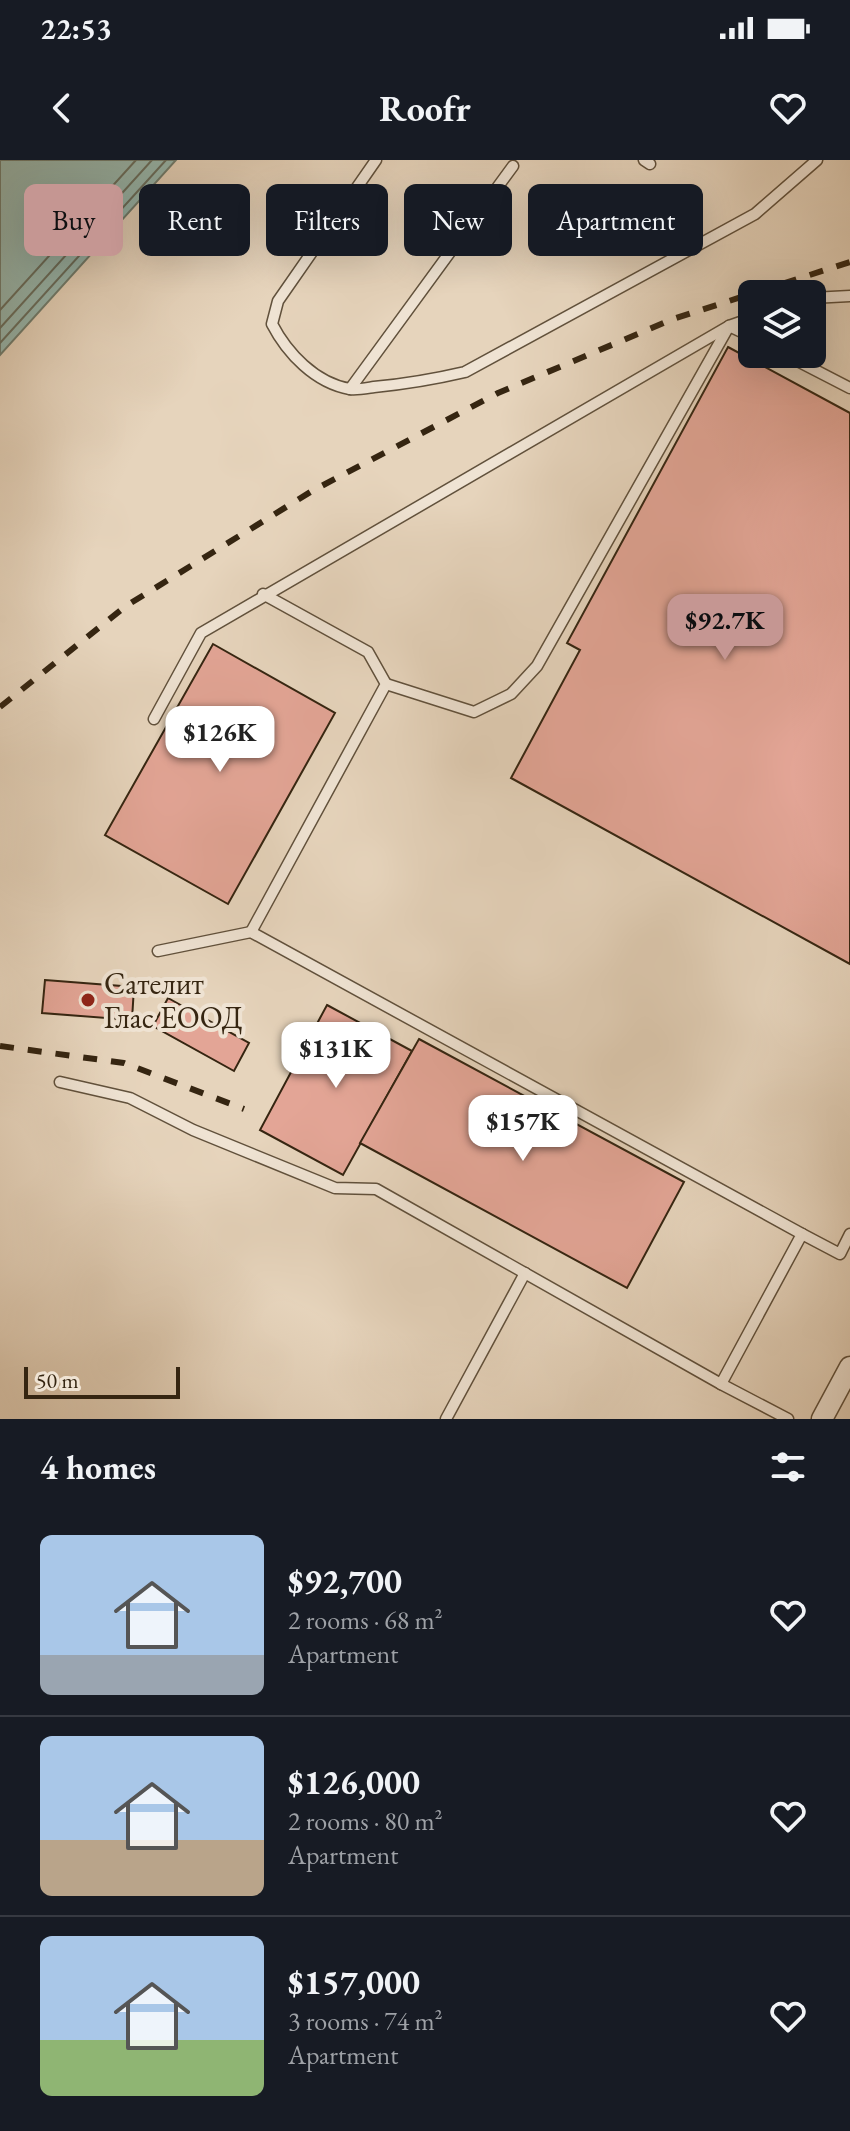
<!DOCTYPE html>
<meta charset="utf-8">
<style>
:root{--surface:#171b24;--page:#20242c;--text:#f1f3f6;--muted:#9ea1a6;--line:#363941;--accent:#c59692}
body{margin:0;font-family:"EB Garamond",serif;background:var(--page);color:var(--text);height:100vh;display:flex;flex-direction:column;font-size:30px;white-space:nowrap}
*{box-sizing:border-box;margin:0}
p{font-size:26px;color:var(--muted)}
.icon{flex:none;width:44px;height:44px;fill:none;stroke:currentColor;stroke-width:2;stroke-linecap:round;stroke-linejoin:round}
.map{position:relative;height:1259px;overflow:hidden}
.panel{display:flex;flex-direction:column;background:var(--surface);flex:1}
.panel>*{flex:none}
.top-card{position:absolute;left:24px;top:24px;width:802px;height:72px;display:flex;gap:16px}
.buttons{position:absolute;left:738px;top:120px;display:grid;gap:16px}
.buttons a{display:grid;place-items:center;width:88px;height:88px;border-radius:12px;background:var(--surface);box-shadow:0 8px 32px #0002;font-size:40px}
.scale{position:absolute;left:24px;bottom:20px;width:156px;box-sizing:border-box;padding-left:8px;border:4px solid #352511;border-top:0;font-size:22px;line-height:28px;white-space:nowrap;color:#352511;-webkit-text-stroke:6px #efe3d3;paint-order:stroke}
.price{position:absolute;translate:-50% -68px;padding:0 18px;border-radius:16px;background:#fff;color:#222;font-size:26px;line-height:52px;filter:drop-shadow(0 2px 4px #0008)}
.price::after{content:'';position:absolute;left:50%;top:48px;width:24px;height:18px;margin-left:-12px;background:inherit;clip-path:polygon(0 0,100% 0,50% 100%)}
.price.selected{background:var(--accent);color:#111}
ul{padding:0;list-style:none}
li{display:flex;align-items:center;gap:24px;height:200px;padding:0 40px}
li+li{border-top:2px solid var(--line)}
li span{display:grid;place-items:center;flex:none;width:224px;height:160px;border-radius:12px;color:#555}
li>.icon{margin-inline-start:auto}
span .icon{width:96px;height:96px;fill:#fffc;stroke-width:1}
li b{font-size:34px}
h2{display:flex;justify-content:space-between;align-items:center;height:96px;padding:0 40px;font-size:34px}
.chip{padding:0 28px;border-radius:12px;background:var(--surface);box-shadow:0 8px 32px #0002;font-size:28px;line-height:72px}
.chip.selected{background:var(--accent);color:#111}
.status{display:flex;justify-content:space-between;align-items:center;height:56px;padding:0 40px;background:var(--surface);direction:ltr}
.status svg{height:22px;fill:currentColor}
header{display:flex;justify-content:space-between;align-items:center;height:104px;padding:0 40px;background:var(--surface);font-size:36px;font-weight:700}
.map>svg:first-child{display:block}
</style>
<div class="status"><b>22:53</b><svg viewBox="0 0 49 12"><path d="M0 12V9h3v3zM5 12V6h3v6zM10 12V3h3v9zM15 12V0h3v12zM26 1h20v11H26zM47 4h2v5h-2z"/></svg></div>
<header><svg class="icon" aria-label="back" viewBox="0 0 24 24"><path d="M15 5l-7 7 7 7"/></svg>Roofr<svg class="icon" aria-label="heart" viewBox="0 0 24 24"><path d="M12 20l-8-8c-3-5 5-10 8-4 3-6 11-1 8 4z"/></svg></header>
<div class="map">
<svg width="850" height="1259" viewBox="0 0 850 1259">
<rect width="100%" height="100%" fill="#e6d4bc"/>
<filter id="stains"><feTurbulence type="fractalNoise" baseFrequency=".0025" numOctaves="4"/><feColorMatrix values="0 0 0 0 .2 0 0 0 0 .09 0 0 0 0 .02 0 0 0 .5 -.17"/></filter>
<radialGradient id="worn" r=".72"><stop offset=".6" stop-color="#630" stop-opacity="0"/><stop offset="1" stop-color="#630" stop-opacity=".3"/></radialGradient>
<path fill="#96b8b0" stroke="#6f7d70" stroke-width="2" d="M0,0H176L0,195Z"/>
<g fill="none" stroke-linecap="round" stroke-linejoin="round">
<g stroke="#666e60" stroke-width="2">
<path d="M0,150L136,0"/>
<path d="M0,168L152,0"/>
<path d="M0,183L166,0"/>
</g>
</g>
<g fill="#e3a596" stroke="#352511" stroke-width="2">
<path d="M728,187L850,253V804L511,618L580,490L567,483Z"/>
<path d="M213,484L335,553L228,744L105,675Z"/>
<path d="M45,820L134,827L132,860L42,853Z"/>
<path d="M168,838L249,883L234,911L153,866Z"/>
<path d="M327,845L412,891L343,1015L260,970Z"/>
<path d="M419,879L684,1022L627,1128L360,983Z"/>
</g>
<g fill="none" stroke-linecap="round" stroke-linejoin="round">
<defs>
<g id="lane">
<path d="M376,0L278,141L272,164C287,193 315,223 350,229C357,230 367,228 374,227C406,224 435,219 465,212L755,54L817,0"/>
<path d="M644,0L650,4"/>
<path d="M812,138L850,136"/>
<path d="M784,194L850,228"/>
<path d="M350,229L513,6"/>
<path d="M386,524L474,552L511,534L537,506L729,166L752,177"/>
<path d="M154,559L201,473L729,166L752,158"/>
<path d="M251,772L386,524L368,492L263,434"/>
<path d="M158,791L251,772L802,1074L721,1224L788,1259"/>
<path d="M60,922L130,938L193,970L335,1028L376,1029L721,1224"/>
<path d="M802,1074L840,1094L850,1074"/>
<path d="M446,1259L525,1113"/>
</g>
<path id="street" d="M822,1259L850,1207"/>
</defs>
<use href="#lane" stroke="#61513c" stroke-width="13"/>
<use href="#street" stroke="#61513c" stroke-width="23"/>
<use href="#lane" stroke="#efe3d3" stroke-width="10"/>
<use href="#street" stroke="#efe3d3" stroke-width="20"/>
<g stroke="#352511" stroke-width="6" stroke-dasharray="14 14" stroke-linecap="butt">
<path d="M0,547L126,446L312,331L498,233L673,159L850,102"/>
<path d="M0,886L124,903L244,949"/>
</g>
</g>
<circle fill="#8f2418" stroke="#efe3d3" stroke-width="3" cx="88" cy="840" r="8"/>
<g text-anchor="middle" dominant-baseline="central" stroke-width="8" stroke-linejoin="round" paint-order="stroke">
<g font-size="30" fill="#352511" stroke="#efe3d3" text-anchor="start">
<text x="104" y="823">Сателит<tspan x="104" dy="34">Глас ЕООД</tspan></text>
</g>
</g>
<rect width="100%" height="100%" filter="url(#stains)"/>
<rect width="100%" height="100%" fill="url(#worn)"/>
</svg>
<div class="buttons">
<a><svg class="icon" aria-label="layers" viewBox="0 0 24 24"><path d="M12 4l9 5-9 5-9-5zM3 14l9 5 9-5"/></svg></a>
</div>
<div class="scale">50 m</div>
<b class="price selected" style="left:725px;top:502px">$92.7K</b>
<b class="price" style="left:220px;top:614px">$126K</b>
<b class="price" style="left:336px;top:930px">$131K</b>
<b class="price" style="left:523px;top:1003px">$157K</b>
<div class="top-card">
<a class="chip selected">Buy</a>
<a class="chip">Rent</a>
<a class="chip">Filters</a>
<a class="chip">New</a>
<a class="chip">Apartment</a>
</div>
</div>
<section class="panel">
<h2>4 homes<svg class="icon" aria-label="filters" viewBox="0 0 24 24"><path d="M4 7h16M4 17h16"/><circle cx="9" cy="7" r="2"/><circle cx="15" cy="17" r="2"/></svg></h2>
<ul>
<li><span style="background:linear-gradient(#a9c7e8 75%,#9aa5b1 0)"><svg class="icon" aria-label="home" viewBox="0 0 24 24"><path d="M3 11l9-7 9 7M6 9v11h12V9"/></svg></span><div><b>$92,700</b><p>2 rooms · 68 m²</p><p>Apartment</p></div><svg class="icon" aria-label="heart" viewBox="0 0 24 24"><path d="M12 20l-8-8c-3-5 5-10 8-4 3-6 11-1 8 4z"/></svg></li>
<li><span style="background:linear-gradient(#a9c7e8 65%,#b9a48a 0)"><svg class="icon" aria-label="home" viewBox="0 0 24 24"><path d="M3 11l9-7 9 7M6 9v11h12V9"/></svg></span><div><b>$126,000</b><p>2 rooms · 80 m²</p><p>Apartment</p></div><svg class="icon" aria-label="heart" viewBox="0 0 24 24"><path d="M12 20l-8-8c-3-5 5-10 8-4 3-6 11-1 8 4z"/></svg></li>
<li><span style="background:linear-gradient(#a9c7e8 65%,#8fb573 0)"><svg class="icon" aria-label="home" viewBox="0 0 24 24"><path d="M3 11l9-7 9 7M6 9v11h12V9"/></svg></span><div><b>$157,000</b><p>3 rooms · 74 m²</p><p>Apartment</p></div><svg class="icon" aria-label="heart" viewBox="0 0 24 24"><path d="M12 20l-8-8c-3-5 5-10 8-4 3-6 11-1 8 4z"/></svg></li>
</ul>
</section>
